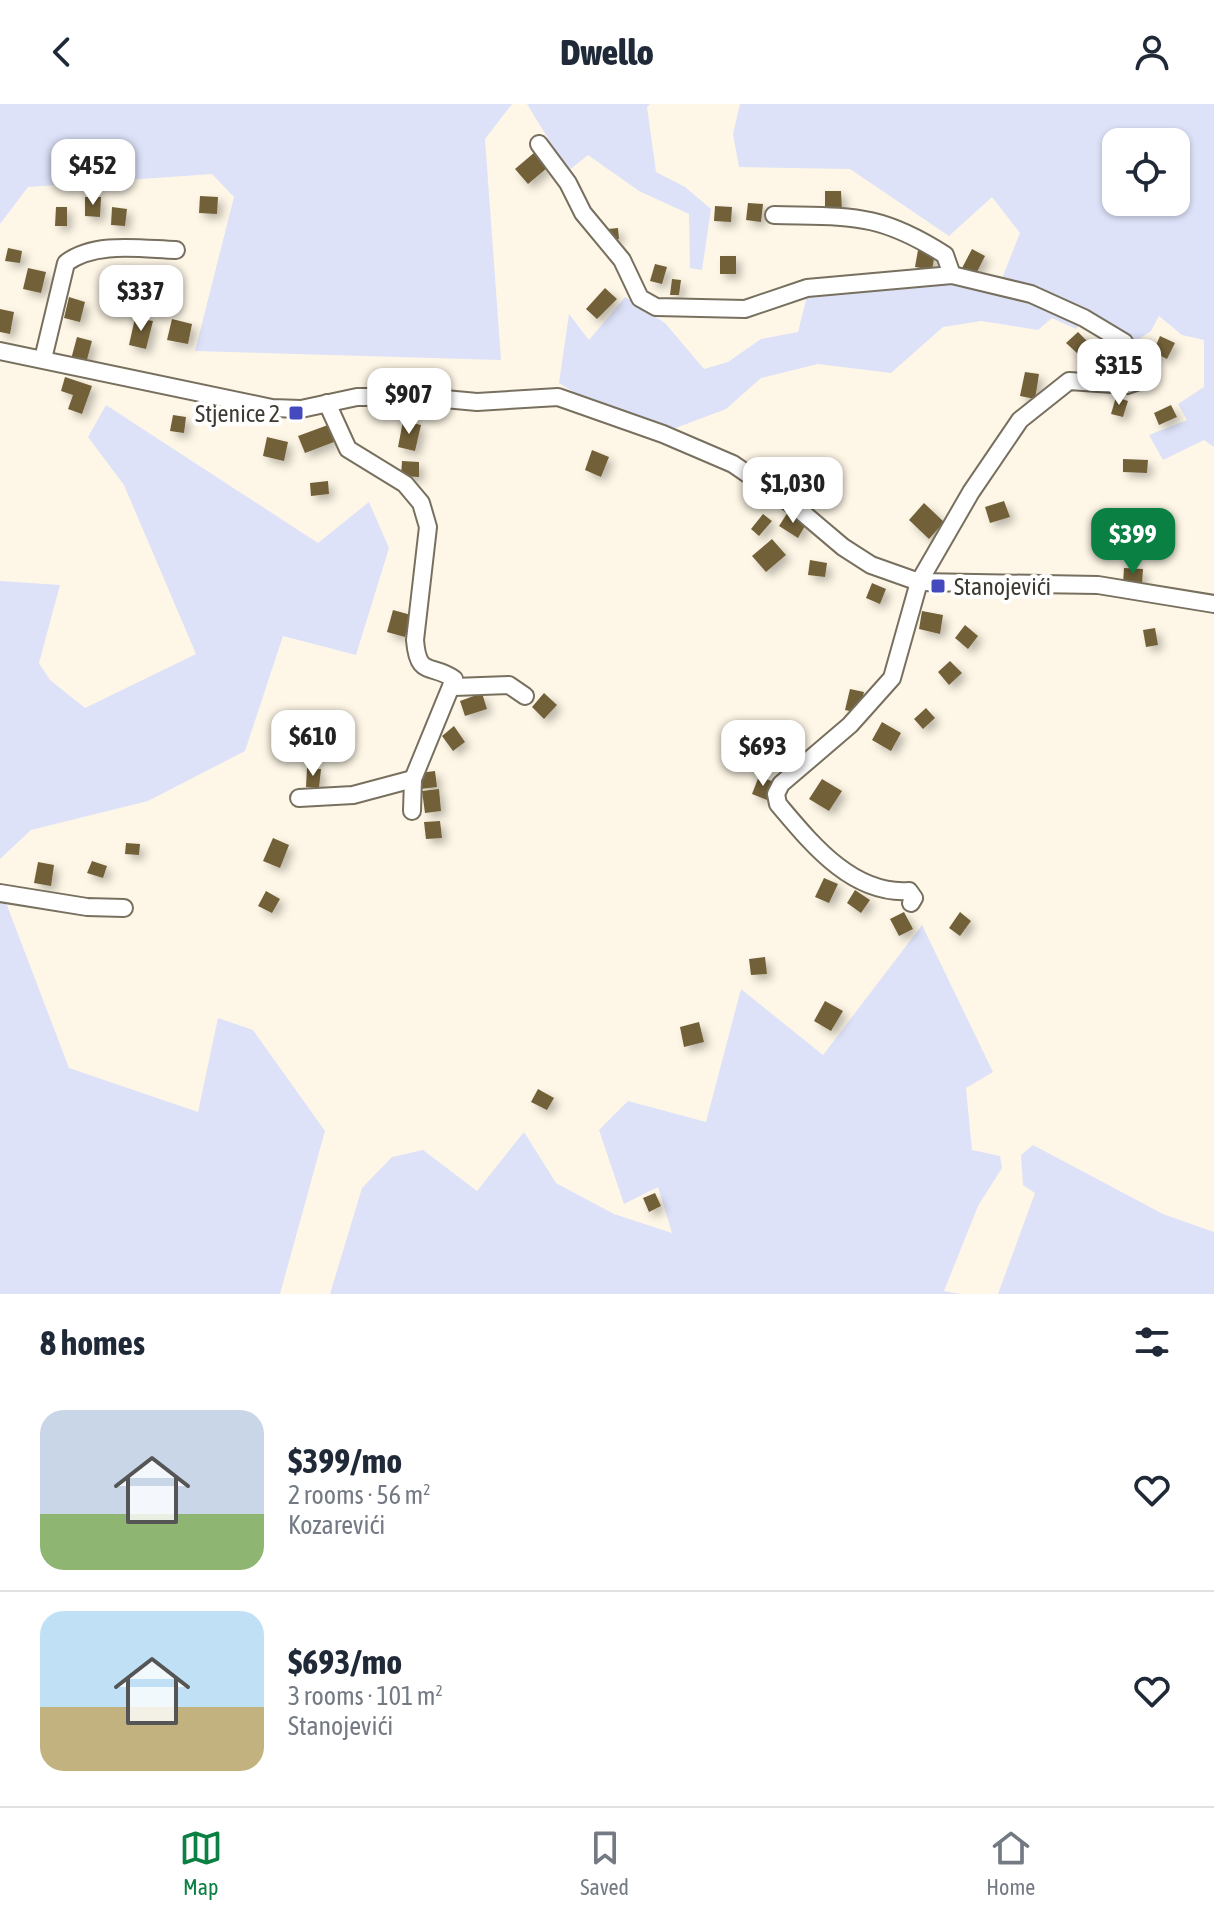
<!DOCTYPE html>
<meta charset="utf-8">
<style>
:root{--surface:#fff;--page:#f6f6f7;--text:#1f2937;--muted:#747a83;--line:#e0e1e3;--accent:#0b8043}
body{margin:0;font-family:"Asap Condensed",sans-serif;background:var(--page);color:var(--text);height:100vh;display:flex;flex-direction:column;font-size:30px;white-space:nowrap}
*{box-sizing:border-box;margin:0}
p{font-size:26px;color:var(--muted)}
.icon{flex:none;width:44px;height:44px;fill:none;stroke:currentColor;stroke-width:2;stroke-linecap:round;stroke-linejoin:round}
.map{position:relative;height:1190px;overflow:hidden}
.drawer{display:flex;flex-direction:column;background:var(--surface);flex:1}
.drawer>*{flex:none}
.tools{position:absolute;left:1102px;top:24px;display:grid;gap:16px}
.tools a{display:grid;place-items:center;width:88px;height:88px;border-radius:16px;background:var(--surface);box-shadow:0 2px 6px #0004;font-size:40px}
.price{position:absolute;translate:-50% -68px;padding:0 18px;border-radius:16px;background:#fff;color:#222;font-size:26px;line-height:52px;filter:drop-shadow(0 2px 4px #0008)}
.price::after{content:'';position:absolute;left:50%;top:48px;width:24px;height:18px;margin-left:-12px;background:inherit;clip-path:polygon(0 0,100% 0,50% 100%)}
.price.on{background:var(--accent);color:#fff}
ul{padding:0;list-style:none}
li{display:flex;align-items:center;gap:24px;height:200px;padding:0 40px}
li+li{border-top:2px solid var(--line)}
li span{display:grid;place-items:center;flex:none;width:224px;height:160px;border-radius:24px;color:#555}
li>.icon{margin-inline-start:auto}
span .icon{width:96px;height:96px;fill:#fffc;stroke-width:1}
li b{font-size:34px}
h2{display:flex;justify-content:space-between;align-items:center;height:96px;padding:0 40px;font-size:34px}
header{display:flex;justify-content:space-between;align-items:center;height:104px;padding:0 40px;background:var(--surface);font-size:36px;font-weight:800}
.tab-bar{display:flex;justify-content:space-around;align-items:center;height:112px;border-top:2px solid var(--line);background:var(--surface);font-size:22px;color:var(--muted)}
.tab-bar a{display:grid;justify-items:center;gap:4px}
.tab-bar .on{color:var(--accent)}
.map>svg:first-child{display:block}
</style>
<header><svg class="icon" aria-label="back" viewBox="0 0 24 24"><path d="M15 5l-7 7 7 7"/></svg>Dwello<svg class="icon" aria-label="person" viewBox="0 0 24 24"><circle cx="12" cy="8" r="4"/><path d="M4 21q1-7 8-7t8 7"/></svg></header>
<div class="map">
<svg width="1214" height="1190" viewBox="0 0 1214 1190">
<defs>
<filter id="shadow"><feDropShadow dx="5" dy="5" stdDeviation="4" flood-color="#0004"/></filter>
</defs>
<rect width="100%" height="100%" fill="#fef7e7"/>
<g fill="#dde2f9" fill-rule="evenodd">
<path d="M0,0H512L485,35L501,256L195,247L234,93L212,70L28,83L0,120Z"/>
<path d="M527,0H650L647,3L656,68L685,83L711,105L702,166L690,164L689,110L639,87L588,51L568,67Z"/>
<path d="M740,0H1214V343L1204,336L1163,356L1149,331L1187,316L1178,300L1204,283V236L1182,231L1159,212L1151,227L1133,239L1086,213L1076,225L1052,214L1038,226L981,217L943,223L891,269L818,260L761,274L726,305L665,328L599,304L559,279L569,210L589,236L625,193L665,219L704,265L728,258L761,235L798,228L808,188L946,180L952,171L997,187L1020,129L992,93L949,132L850,65L739,63L733,30ZM1116,38H1176V98H1116Z"/>
<path d="M106,301L318,439L369,398L389,444L356,551L283,532L245,647L148,697L31,726L0,755V477L60,481L39,559L50,576L85,604L196,550L124,381L88,333Z"/>
<path d="M0,783L69,964L198,1008L218,914L253,926L325,1027L280,1190H0Z"/>
<path d="M922,821L993,968L966,984L972,1046L1000,1052L1002,1064L978,1102L944,1187L961,1190H330L362,1084L392,1053L423,1046L477,1087L524,1028L556,1079L614,1110L672,1129L658,1083L624,1100L599,1026L628,997L706,1018L741,885L823,951Z"/>
<path d="M1033,1041L1163,1110L1214,1128V1190H998L1035,1089L1023,1081L1021,1051Z"/>
</g>
<g fill="#726039" filter="url(#shadow)">
<path d="M535,48L547,64L528,80L515,65Z"/>
<path d="M825,87H841L842,107H825Z"/>
<path d="M200,92L218,93L217,110L199,109Z"/>
<path d="M85,93H101L100,113L85,112Z"/>
<path d="M748,99L763,100L761,118L746,116Z"/>
<path d="M715,102L732,103L731,118L714,117Z"/>
<path d="M56,103H67V122H55Z"/>
<path d="M112,103L127,105L125,122L111,121Z"/>
<path d="M618,124L619,135L609,137L608,125Z"/>
<path d="M8,144L22,147L20,159L5,157Z"/>
<path d="M972,145L985,152L975,172L961,166Z"/>
<path d="M918,146L935,149L932,166L915,163Z"/>
<rect x="720" y="152" width="16" height="18"/>
<path d="M655,160L667,163L662,180L650,177Z"/>
<path d="M117,162L133,163L131,182L116,181Z"/>
<path d="M28,164L46,168L41,189L23,185Z"/>
<path d="M672,175L681,176L679,191H670Z"/>
<path d="M605,184L617,195L597,215L586,205Z"/>
<path d="M69,193L85,198L80,218L64,214Z"/>
<path d="M0,205L14,208L10,230L0,228Z"/>
<path d="M135,214L153,217L146,245L129,241Z"/>
<path d="M172,215L192,220L188,240L167,236Z"/>
<path d="M1078,228L1089,239L1078,250L1066,239Z"/>
<path d="M1160,232L1175,239L1167,255L1153,248Z"/>
<path d="M77,233L92,237L85,263L70,259Z"/>
<path d="M1025,268L1039,270L1035,295L1020,292Z"/>
<path d="M65,273L92,282L82,310L68,305L73,291L61,287Z"/>
<path d="M1116,293L1128,297L1123,313L1111,310Z"/>
<path d="M1171,301L1177,313L1159,321L1154,309Z"/>
<path d="M173,311L186,313L184,329L170,327Z"/>
<path d="M403,317L421,321L415,347L398,343Z"/>
<path d="M328,321L334,338L305,349L298,332Z"/>
<path d="M267,333L288,338L284,357L263,352Z"/>
<path d="M592,346L609,353L601,373L585,366Z"/>
<path d="M1123,355L1148,356L1147,369L1123,368Z"/>
<path d="M402,357L419,358V373L401,372Z"/>
<path d="M328,377L329,390L311,392L310,379Z"/>
<path d="M1004,397L1010,413L990,419L985,403Z"/>
<path d="M924,399L944,418L929,435L909,416Z"/>
<path d="M788,408L806,420L798,434L779,422Z"/>
<path d="M763,410L772,417L759,432L751,425Z"/>
<path d="M772,435L786,451L766,468L752,452Z"/>
<path d="M810,456L827,459L825,473L808,471Z"/>
<path d="M1124,464L1143,465L1142,481L1123,480Z"/>
<path d="M872,479L886,485L880,500L866,494Z"/>
<path d="M393,506L411,511L405,533L387,528Z"/>
<path d="M922,507L943,511L940,530L919,525Z"/>
<path d="M965,521L978,532L968,545L955,534Z"/>
<path d="M1155,524L1158,541L1146,543L1143,526Z"/>
<path d="M950,557L962,569L949,581L938,568Z"/>
<path d="M850,585L864,588L859,609L845,606Z"/>
<path d="M482,589L487,605L465,612L460,597Z"/>
<path d="M544,589L557,601L544,615L532,603Z"/>
<path d="M926,604L935,614L923,625L914,615Z"/>
<path d="M882,618L901,629L891,647L872,636Z"/>
<path d="M454,622L465,638L453,647L442,632Z"/>
<path d="M307,664L321,665L319,684L306,683Z"/>
<path d="M435,667L437,683L421,685L419,669Z"/>
<path d="M759,672L774,678L767,696L752,690Z"/>
<path d="M822,675L842,687L829,707L809,695Z"/>
<path d="M439,685L441,707L425,709L422,687Z"/>
<path d="M440,717L442,734L426,735L424,718Z"/>
<path d="M273,734L289,741L280,764L263,757Z"/>
<path d="M126,739L140,740L139,751L125,750Z"/>
<path d="M92,757L107,762L103,774L87,769Z"/>
<path d="M38,758L54,761L51,782L34,779Z"/>
<path d="M824,774L838,780L829,799L815,793Z"/>
<path d="M855,786L870,796L861,809L847,799Z"/>
<path d="M266,787L280,795L272,809L258,802Z"/>
<path d="M904,808L913,825L899,832L890,815Z"/>
<path d="M960,808L971,817L960,832L949,824Z"/>
<path d="M765,853L767,870L751,871L749,855Z"/>
<path d="M825,897L843,907L831,927L814,917Z"/>
<path d="M699,918L704,938L684,943L680,923Z"/>
<path d="M538,985L554,994L547,1006L531,998Z"/>
<path d="M655,1089L661,1102L649,1108L643,1094Z"/>
</g>
<g fill="none" stroke-linecap="round" stroke-linejoin="round">
<defs>
<g id="minor">
<path d="M539,40L568,79L583,109L622,156L640,194L656,203L745,205L807,184L952,171L1031,190L1084,214L1124,238L1139,265L1136,278L1127,281L1069,277L1020,316L971,388L919,478L892,574L850,621L781,680L776,690L778,700C811,739 852,791 909,787L914,794L911,799"/>
<path d="M774,111C850,113 878,108 945,151L952,171"/>
<path d="M0,247L272,304L301,305L357,293H423L477,298L558,293L663,330L733,360L797,404L843,443L871,461L919,478L1098,481L1214,500"/>
<path d="M43,255L66,159C95,137 142,145 176,146"/>
<path d="M327,299L348,345L405,380L421,399L428,423L415,536C418,574 431,559 454,575L413,675L412,707"/>
<path d="M454,583L509,581L525,592"/>
<path d="M299,694L353,691L413,675"/>
<path d="M0,789L87,803L124,804"/>
</g>
</defs>
<use href="#minor" stroke="#78705f" stroke-width="20"/>
<use href="#minor" stroke="#fff" stroke-width="16"/>
</g>
<g fill="#4549be" stroke="#fff" stroke-width="3">
<rect x="288" y="301" width="16" height="16" rx="4"/>
<rect x="930" y="474" width="16" height="16" rx="4"/>
</g>
<g text-anchor="middle" dominant-baseline="central" stroke-width="8" stroke-linejoin="round" paint-order="stroke">
<g font-size="24" fill="#3c3931" stroke="#fff" text-anchor="end">
<text x="280" y="309">Stjenice 2</text>
<text x="954" y="482" text-anchor="start">Stanojevići</text>
</g>
</g>
</svg>
<div class="tools">
<a><svg class="icon" aria-label="locate" viewBox="0 0 24 24"><circle cx="12" cy="12" r="6"/><path d="M12 2v4M12 18v4M2 12h4M18 12h4"/></svg></a>
</div>
<b class="price" style="left:93px;top:103px">$452</b>
<b class="price" style="left:141px;top:229px">$337</b>
<b class="price" style="left:1119px;top:303px">$315</b>
<b class="price" style="left:409px;top:332px">$907</b>
<b class="price" style="left:793px;top:421px">$1,030</b>
<b class="price on" style="left:1133px;top:472px">$399</b>
<b class="price" style="left:313px;top:674px">$610</b>
<b class="price" style="left:763px;top:684px">$693</b>
</div>
<section class="drawer">
<h2>8 homes<svg class="icon" aria-label="filters" viewBox="0 0 24 24"><path d="M4 7h16M4 17h16"/><circle cx="9" cy="7" r="2"/><circle cx="15" cy="17" r="2"/></svg></h2>
<ul>
<li><span style="background:linear-gradient(#c9d6e8 65%,#8fb573 0)"><svg class="icon" aria-label="home" viewBox="0 0 24 24"><path d="M3 11l9-7 9 7M6 9v11h12V9"/></svg></span><div><b>$399/mo</b><p>2 rooms · 56 m²</p><p>Kozarevići</p></div><svg class="icon" aria-label="heart" viewBox="0 0 24 24"><path d="M12 20l-8-8c-3-5 5-10 8-4 3-6 11-1 8 4z"/></svg></li>
<li><span style="background:linear-gradient(#bfe0f5 60%,#c2b280 0)"><svg class="icon" aria-label="home" viewBox="0 0 24 24"><path d="M3 11l9-7 9 7M6 9v11h12V9"/></svg></span><div><b>$693/mo</b><p>3 rooms · 101 m²</p><p>Stanojevići</p></div><svg class="icon" aria-label="heart" viewBox="0 0 24 24"><path d="M12 20l-8-8c-3-5 5-10 8-4 3-6 11-1 8 4z"/></svg></li>
</ul>
</section>
<nav class="tab-bar">
<a class="on"><svg class="icon" aria-label="map" viewBox="0 0 24 24"><path d="M3 6l6-2 6 2 6-2v14l-6 2-6-2-6 2zM9 4v14M15 6v14"/></svg>Map</a>
<a><svg class="icon" aria-label="saved" viewBox="0 0 24 24"><path d="M7 4h10v16l-5-4-5 4z"/></svg>Saved</a>
<a><svg class="icon" aria-label="home" viewBox="0 0 24 24"><path d="M3 11l9-7 9 7M6 9v11h12V9"/></svg>Home</a>
</nav>
